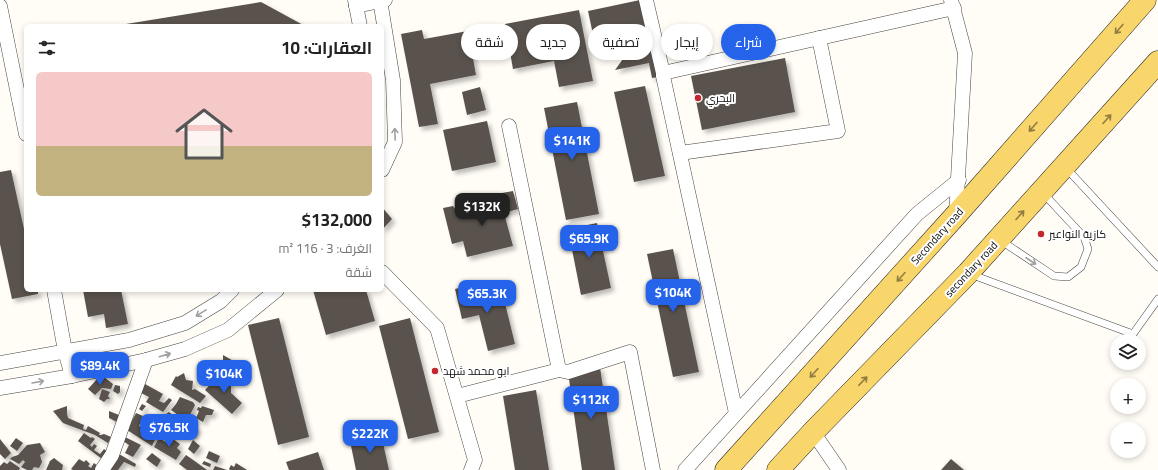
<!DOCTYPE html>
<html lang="ar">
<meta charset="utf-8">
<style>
:root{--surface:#fff;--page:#f2f2f2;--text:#222;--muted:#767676;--accent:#2563eb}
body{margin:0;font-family:Georgia,Cairo,serif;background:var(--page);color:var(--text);direction:rtl;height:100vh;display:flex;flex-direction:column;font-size:15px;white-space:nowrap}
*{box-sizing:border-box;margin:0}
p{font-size:13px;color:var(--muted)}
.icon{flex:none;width:22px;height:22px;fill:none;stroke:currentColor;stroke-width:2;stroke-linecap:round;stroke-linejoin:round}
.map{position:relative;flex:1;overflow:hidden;direction:ltr}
.details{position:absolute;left:24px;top:24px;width:360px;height:268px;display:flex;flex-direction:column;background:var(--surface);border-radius:6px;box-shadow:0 2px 6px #0003;direction:rtl}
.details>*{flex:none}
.guide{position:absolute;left:396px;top:24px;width:380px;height:36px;direction:rtl;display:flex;gap:8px}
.tools{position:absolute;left:1110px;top:334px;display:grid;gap:8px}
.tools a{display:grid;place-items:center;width:36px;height:36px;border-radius:50%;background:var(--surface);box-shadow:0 2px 6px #0003;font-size:20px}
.price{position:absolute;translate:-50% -34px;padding:0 9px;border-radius:8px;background:var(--accent);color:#fff;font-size:13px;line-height:26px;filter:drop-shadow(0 1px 2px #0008)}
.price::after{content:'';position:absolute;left:50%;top:24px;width:12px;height:9px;margin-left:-6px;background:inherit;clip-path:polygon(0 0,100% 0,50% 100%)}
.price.active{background:#222;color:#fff}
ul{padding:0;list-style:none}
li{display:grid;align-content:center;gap:8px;height:212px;padding:0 12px}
li span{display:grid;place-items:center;height:124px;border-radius:6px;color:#555}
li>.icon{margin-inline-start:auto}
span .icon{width:72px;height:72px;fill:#fffc;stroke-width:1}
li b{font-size:17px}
h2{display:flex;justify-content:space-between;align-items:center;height:48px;padding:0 12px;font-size:17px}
.tag{padding:0 14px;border-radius:18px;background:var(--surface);box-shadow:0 2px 6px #0003;font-size:14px;line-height:36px}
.tag.active{background:var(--accent);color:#fff}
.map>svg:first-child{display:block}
</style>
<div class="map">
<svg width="1158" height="470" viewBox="0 0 1158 470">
<defs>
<filter id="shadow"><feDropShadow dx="3.5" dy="3.5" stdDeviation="2" flood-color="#0004"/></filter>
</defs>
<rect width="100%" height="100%" fill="#fffdf5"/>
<g fill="#5a524d" filter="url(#shadow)">
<path d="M640,0L663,76L652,78L649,63L615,70L633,45L597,53L588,11Z"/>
<path d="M261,2L305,26H120V25Z"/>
<path d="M579,10L593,81L559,87L554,61L513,69L505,24Z"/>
<path d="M422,30L424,39L468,31L476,75L430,84L438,124L419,127L401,34Z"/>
<path d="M785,58L795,112L702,130L691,76Z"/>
<path d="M645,86L665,176L634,182L614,92Z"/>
<path d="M480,87L486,110L467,115L462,92Z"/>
<path d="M577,102L599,214L566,220L544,108Z"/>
<path d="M487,121L496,162L452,171L443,130Z"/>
<path d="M11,170L26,238V290H38V294L12,299L0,244V172Z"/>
<path d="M513,191L518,209L504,213L513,246L467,257L463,241L452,244L443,208L453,206L460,216L500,204L502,193Z"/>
<path d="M382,207L392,219L382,230Z"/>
<path d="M597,223L611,288L581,295L568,229Z"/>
<path d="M673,249L699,372L673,377L647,254Z"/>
<path d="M488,281L493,302L504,299L515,344L488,351L479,315L462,319L455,289Z"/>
<path d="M83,290H121L128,324L106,328L104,314L88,317Z"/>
<path d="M313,290H366L375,321L326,335Z"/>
<path d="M279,318L309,437L278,445L248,325Z"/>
<path d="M410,318L439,432L408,439L379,326Z"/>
<path d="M223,355L237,363L231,372L223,367Z"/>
<path d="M600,367L615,470H582L568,372Z"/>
<path d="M184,373L186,380L193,381L192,390L195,389L206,396L200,403L171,385L176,376L177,377Z"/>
<path d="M219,375L231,385V393L242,403L232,414L205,390Z"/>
<path d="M104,377L113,384L111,389L102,388L95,395L88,389L98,378L101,380Z"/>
<path d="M145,384L163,394L159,401L164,403L169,398L172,400L163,412L146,402L149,397L141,393Z"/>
<path d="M115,385L120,386V392L118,394L113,391Z"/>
<path d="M102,389L110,392L108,396L110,399H107L104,402L99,399Z"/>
<path d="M536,390L549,470H515L503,396Z"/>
<path d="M180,397L193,402L195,405L190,415L195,417L192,424L198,429L192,438L183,431V420L181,417L171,410L176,404Z"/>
<path d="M142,404L146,406L142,411L139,409Z"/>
<path d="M67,406V414L68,418L84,425L83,429L86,430L88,426L100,433L99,435H101L104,434L111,437L108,443L95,435L63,423L53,411Z"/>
<path d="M202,406L214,410L212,415H206L203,422L196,418L199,411L197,410L198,407L201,408Z"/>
<path d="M109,411L119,415L117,422L109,418Z"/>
<path d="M169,412L178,419L174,428L170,429L168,438L157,435L152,446L127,430L136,413L143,416L139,426L142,428L140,431L143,434L148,431L150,432L154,424L160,427L163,423L154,418L155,415L160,418Z"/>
<path d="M84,433L91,438L92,437L95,439L90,445L92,447L94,444L97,446L94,450L100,454L104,449L108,452L102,459L78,441Z"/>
<path d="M381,434L389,470H356L350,441Z"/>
<path d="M125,437L141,445L133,457L125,453L129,445L123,441Z"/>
<path d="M16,438L23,443L17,451L10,446Z"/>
<path d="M159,438L169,444L173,439L180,444L177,448L181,452L176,460L154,447Z"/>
<path d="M0,439L11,453L5,459L0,454Z"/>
<path d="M193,440L200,446L194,454L188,449Z"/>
<path d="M40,443L45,452L40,455L42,462L39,468L34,467L32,470H27L21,467L25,462L23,460L19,464L10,459L12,457L18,455L27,445Z"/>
<path d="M209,451L220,456L217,463L206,458Z"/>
<path d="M318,452L324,470H289L286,462Z"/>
<path d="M152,453L161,460L157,467L146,459Z"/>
<path d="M119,454L136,464L135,467L124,462L118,470H108Z"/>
<path d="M186,455L196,462L207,470H187L179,464Z"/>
<path d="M54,458L63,465L62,470H46L50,461Z"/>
<path d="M79,459L84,462L86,460L90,464L88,466L91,468L94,463L99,467L96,470H73L71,469Z"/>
<path d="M951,459L964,470H941Z"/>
<path d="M10,461L20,468L19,470H0V466L4,462L7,464Z"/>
<path d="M204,461L211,464L210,467L202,464Z"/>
<path d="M236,463L247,470H230L229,469L231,465L234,467Z"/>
<path d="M215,466L227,470H213Z"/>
</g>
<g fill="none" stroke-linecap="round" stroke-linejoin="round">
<defs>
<g id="lane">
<path d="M1066,168L1158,267"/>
<path d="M1000,240L1054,276L1068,277L1081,267L1088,249L1084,237L1043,193"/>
<path d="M970,274L1133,334L1158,299"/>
</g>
<g id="street">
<path d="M355,0L360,26"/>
<path d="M380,0L393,80L395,142L382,170"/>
<path d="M646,0L663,73V76L736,413"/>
<path d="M951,0L965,53L956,214"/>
<path d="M0,6L26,134"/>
<path d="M356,6L385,0"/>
<path d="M663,73L954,8"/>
<path d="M509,126L559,370"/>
<path d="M680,153L838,131L819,38"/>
<path d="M382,272L437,328L475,460L471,470"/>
<path d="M54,290L65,351L72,376"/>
<path d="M0,363L129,340L185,323L221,301L232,290"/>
<path d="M0,388L72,376L146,360L185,349L228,330L277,290"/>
<path d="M457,396L559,370L568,372L630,352L653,470"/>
<path d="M813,432L839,470"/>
<path d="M102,470L112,455L146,360"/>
<path d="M685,470L917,214L959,180"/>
</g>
<g id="primary">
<path d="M726,470L956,215L1145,0"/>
<path d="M778,470L813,432L968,273L1158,62"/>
</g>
</defs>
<use href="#lane" stroke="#444" stroke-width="8"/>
<use href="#street" stroke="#444" stroke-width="15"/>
<use href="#primary" stroke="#222" stroke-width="23"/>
<use href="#lane" stroke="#fff" stroke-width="7"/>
<use href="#street" stroke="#fff" stroke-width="14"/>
<use href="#primary" stroke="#f9d66b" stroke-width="22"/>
</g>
<defs><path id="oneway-shaft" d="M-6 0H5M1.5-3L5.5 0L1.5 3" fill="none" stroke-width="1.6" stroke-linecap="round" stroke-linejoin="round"/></defs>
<g stroke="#917d42">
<use href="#oneway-shaft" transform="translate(1119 29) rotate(131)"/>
<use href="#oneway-shaft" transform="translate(1107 119) rotate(-48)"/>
<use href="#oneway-shaft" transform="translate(1033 127) rotate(131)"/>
<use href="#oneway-shaft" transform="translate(1020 215) rotate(-48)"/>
<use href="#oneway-shaft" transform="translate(901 277) rotate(132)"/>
<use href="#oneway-shaft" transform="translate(814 373) rotate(132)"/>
<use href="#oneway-shaft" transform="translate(863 381) rotate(-46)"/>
</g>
<g stroke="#a0a0a0">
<use href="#oneway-shaft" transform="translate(395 134) rotate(-92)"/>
<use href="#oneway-shaft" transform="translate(1031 261) rotate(33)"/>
<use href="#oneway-shaft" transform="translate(201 313) rotate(148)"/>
<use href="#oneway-shaft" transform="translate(165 355) rotate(-16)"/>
<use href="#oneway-shaft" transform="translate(38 382) rotate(-10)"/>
</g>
<g fill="#c4262e" stroke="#fff" stroke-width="1.5">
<circle cx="698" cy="98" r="4"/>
<circle cx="1041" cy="234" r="4"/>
<circle cx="435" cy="371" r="4"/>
</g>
<g text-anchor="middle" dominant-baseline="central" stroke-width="4" stroke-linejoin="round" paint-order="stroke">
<g font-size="11" fill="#111" stroke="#fff" text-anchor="start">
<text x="706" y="98">البحري</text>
<text x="1049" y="234">كازية النواعير</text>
<text x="443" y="371">ابو محمد شهد</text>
</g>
<g font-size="11" fill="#111" stroke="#fff">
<text transform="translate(937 236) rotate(-48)">Secondary road</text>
<text transform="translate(971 269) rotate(-47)">secondary road</text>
</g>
</g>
</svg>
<div class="tools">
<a><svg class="icon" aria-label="layers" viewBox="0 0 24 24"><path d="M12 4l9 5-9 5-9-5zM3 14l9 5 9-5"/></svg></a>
<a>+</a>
<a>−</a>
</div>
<b class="price" style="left:572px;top:161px">$141K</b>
<b class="price active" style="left:482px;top:227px">$132K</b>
<b class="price" style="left:589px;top:259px">$65.9K</b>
<b class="price" style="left:673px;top:313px">$104K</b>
<b class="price" style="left:487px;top:314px">$65.3K</b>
<b class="price" style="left:100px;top:386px">$89.4K</b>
<b class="price" style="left:224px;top:394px">$104K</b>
<b class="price" style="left:591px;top:420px">$112K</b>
<b class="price" style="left:169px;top:448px">$76.5K</b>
<b class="price" style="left:370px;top:454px">$222K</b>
<div class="guide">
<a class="tag active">شراء</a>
<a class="tag">إيجار</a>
<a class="tag">تصفية</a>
<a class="tag">جديد</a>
<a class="tag">شقة</a>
</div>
<section class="details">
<h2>العقارات: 10<svg class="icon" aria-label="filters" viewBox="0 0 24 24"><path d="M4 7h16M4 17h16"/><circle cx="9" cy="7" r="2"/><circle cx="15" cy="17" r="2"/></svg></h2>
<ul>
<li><span style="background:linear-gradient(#f6c9c9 60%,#c2b280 0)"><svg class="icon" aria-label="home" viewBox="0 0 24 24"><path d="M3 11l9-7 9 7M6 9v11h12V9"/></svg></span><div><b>$132,000</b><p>الغرف: 3 · 116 m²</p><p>شقة</p></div></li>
</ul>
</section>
</div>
